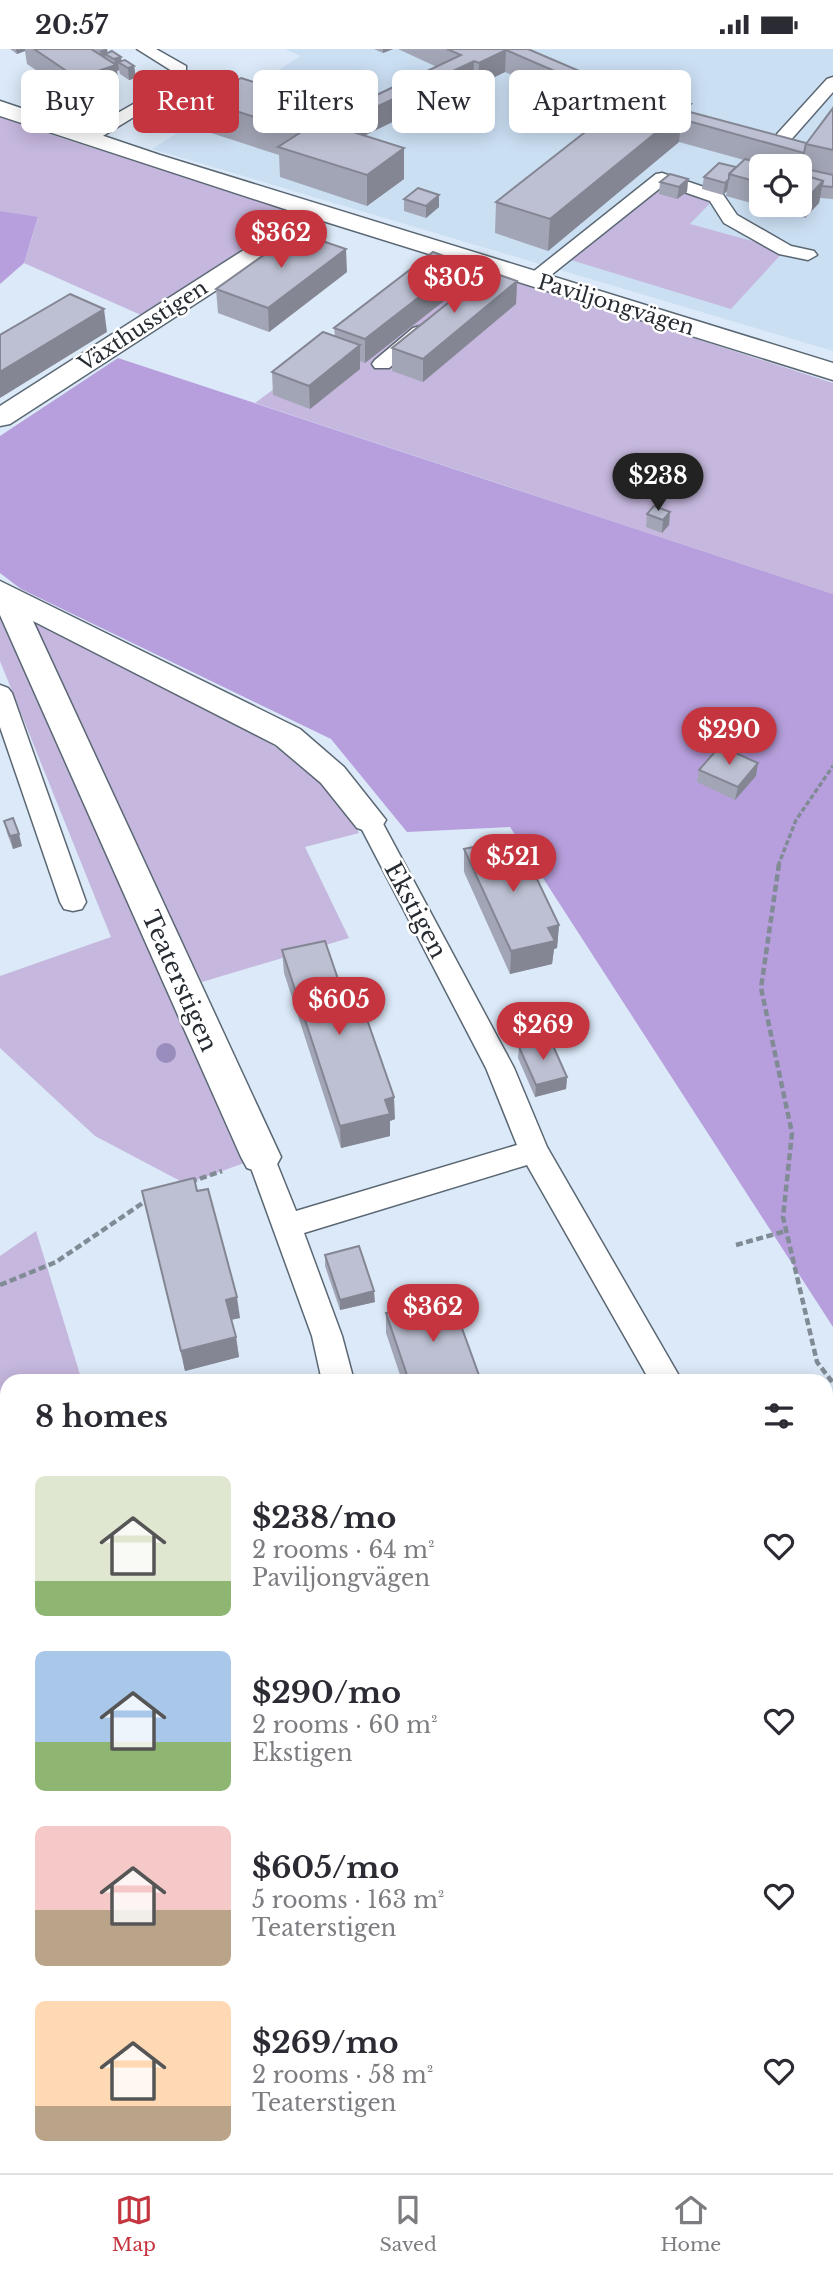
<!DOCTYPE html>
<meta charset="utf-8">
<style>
:root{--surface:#fff;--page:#f2f2f3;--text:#2b2b33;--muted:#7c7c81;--line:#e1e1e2;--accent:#c53540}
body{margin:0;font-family:"Libre Baskerville",serif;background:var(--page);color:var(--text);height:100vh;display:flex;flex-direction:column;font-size:26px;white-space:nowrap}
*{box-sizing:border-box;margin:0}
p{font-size:23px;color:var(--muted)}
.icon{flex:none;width:38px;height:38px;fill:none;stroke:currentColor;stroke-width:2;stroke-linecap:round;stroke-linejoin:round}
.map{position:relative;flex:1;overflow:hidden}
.panel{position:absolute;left:0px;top:1325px;width:833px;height:800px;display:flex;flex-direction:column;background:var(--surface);border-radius:21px 21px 0 0;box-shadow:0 4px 18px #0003}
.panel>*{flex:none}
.guide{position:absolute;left:21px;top:21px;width:791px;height:63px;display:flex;gap:14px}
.buttons{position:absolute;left:749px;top:105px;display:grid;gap:14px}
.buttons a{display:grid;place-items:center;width:63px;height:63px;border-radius:10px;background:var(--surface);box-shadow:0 4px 18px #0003;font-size:35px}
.price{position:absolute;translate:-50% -60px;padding:0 16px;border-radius:24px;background:var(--accent);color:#fff;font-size:23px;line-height:46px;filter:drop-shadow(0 2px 4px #0008)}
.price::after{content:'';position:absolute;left:50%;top:42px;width:21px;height:16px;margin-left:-10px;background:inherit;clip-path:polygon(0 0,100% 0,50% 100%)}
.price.on{background:#222;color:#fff}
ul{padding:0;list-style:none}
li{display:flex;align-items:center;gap:21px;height:175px;padding:0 35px}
li span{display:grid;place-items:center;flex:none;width:196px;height:140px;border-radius:10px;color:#555}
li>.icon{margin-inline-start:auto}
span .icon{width:84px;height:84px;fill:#fffc;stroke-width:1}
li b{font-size:30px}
h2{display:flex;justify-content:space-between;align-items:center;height:84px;padding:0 35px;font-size:30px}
.pill{padding:0 24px;border-radius:10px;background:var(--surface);box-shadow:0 4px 18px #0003;font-size:24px;line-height:63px}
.pill.on{background:var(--accent);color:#fff}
.status{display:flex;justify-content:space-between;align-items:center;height:49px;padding:0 35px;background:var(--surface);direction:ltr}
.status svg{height:19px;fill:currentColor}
.tabs{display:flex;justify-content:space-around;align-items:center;height:98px;border-top:2px solid var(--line);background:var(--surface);font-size:19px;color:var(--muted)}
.tabs a{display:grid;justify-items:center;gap:4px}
.tabs .on{color:var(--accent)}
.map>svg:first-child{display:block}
</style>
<div class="status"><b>20:57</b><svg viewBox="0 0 49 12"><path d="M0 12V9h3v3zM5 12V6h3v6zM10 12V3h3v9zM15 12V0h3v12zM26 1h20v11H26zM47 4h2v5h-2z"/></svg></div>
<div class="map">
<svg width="833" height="2124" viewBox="0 0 833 2124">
<rect width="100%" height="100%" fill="#dbe9f8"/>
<path fill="#cbdff3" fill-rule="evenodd" d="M285,0H833V302L152,100L301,7ZM761,117H800V156H761Z"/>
<g fill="#c5b7dd">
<path d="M0,65L40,82L298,164L141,266L24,214L38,169L0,162Z"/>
<path d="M662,129L716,148L690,175L785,201L731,260L571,211Z"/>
<path d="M450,210L833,334V545L255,354Z"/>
<path d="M0,549L261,1108L186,1135L95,1087L0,999V927L111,888L0,612Z"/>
<path d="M27,569C123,616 268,673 339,752C347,761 353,773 359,784L305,798L349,889L202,933Z"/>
<path d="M36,1182L82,1332H7V2068L0,2066V1207Z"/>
<path d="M227,2118H389L390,2124H256Z"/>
</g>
<g fill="#b69fdc">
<path d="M0,162L38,168L24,214L0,235Z"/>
<path d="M118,309L833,545V1278L510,778L407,783L331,690L21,540L0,524V387Z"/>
<path d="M0,2066L7,2068V2118H227L256,2124H0Z"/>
</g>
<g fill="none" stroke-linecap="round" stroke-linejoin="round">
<defs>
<g id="service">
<path d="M137,0H156L186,17V36L93,93H81V85L170,34L172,22Z"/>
<path d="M833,28V43L789,93H777V85L827,30Z"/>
<path d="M662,124L722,144L737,166L791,197L814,202L817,206L808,211L779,205L724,174L710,152L664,136L541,234H529L526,230L529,226L656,125Z"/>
<path d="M420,277L429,283L427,287L389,319H375L372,315L375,311L413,279Z"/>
<path d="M0,636L8,639L12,644L86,853L82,860L73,862L64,860L60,853L0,678Z"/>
<path d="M369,762L378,765L381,771L514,1019L547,1098L682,1332H650L527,1116L304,1184L342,1287L354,1332H322L312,1287L247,1108L251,1100L261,1096L271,1100L296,1162L517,1096L486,1019L357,771L360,765Z"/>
<path d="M826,1779L833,1782V1840L826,1838Z"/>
<path d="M433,2118H473L474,2124H434Z"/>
</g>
<g id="minor">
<path d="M0,52L160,106L833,314V331L323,172L10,375L0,377V357L300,165L0,67Z"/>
<path d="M0,532L300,680L344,718L386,771L381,779L369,783L357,779L321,734L276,696L33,572L281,1108L275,1119L261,1124L247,1119L241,1108L0,566Z"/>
</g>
</defs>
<use href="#service" stroke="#5b6874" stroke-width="3"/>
<use href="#minor" stroke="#5b6874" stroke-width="3"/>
<path stroke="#818b95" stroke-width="3.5" stroke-dasharray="5 2.5" stroke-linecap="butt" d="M778,817L796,771L833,717"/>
<g stroke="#818b95" stroke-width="4.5" stroke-dasharray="7 3.5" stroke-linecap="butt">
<path d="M779,815L761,939L792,1084L783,1168L817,1313L833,1334"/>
<path d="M190,1133L222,1122"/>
<path d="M736,1196L786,1182"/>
<path d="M0,1236L56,1213L150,1149"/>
</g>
<use href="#service" fill="#fff" fill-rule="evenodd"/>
<use href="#minor" fill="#fff" fill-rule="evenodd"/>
</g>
<circle fill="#988dbd" cx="166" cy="1004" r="10"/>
<g fill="#a2a5b5" fill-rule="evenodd">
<path d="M10,0H107V4L121,8V12L134,17L136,29L129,31L120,25L119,21L117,22L119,38L80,51L27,15L25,2L17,5Z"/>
<path d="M374,0H393L383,4Z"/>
<path d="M398,0H528L633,45L690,63L806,94L833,59V150L820,149L819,154L805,169L726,147L727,142L723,146L702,140L704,128L736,118L744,111L679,93L548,202L495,184L496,153L605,67L505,23L478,36L473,34L364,87L404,130L367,157L280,128L279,106L208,83L205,52L345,61L437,18ZM761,117H800V156H761Z"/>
<path d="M688,130L687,143L677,150L659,145L660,133Z"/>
<path d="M404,150L439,158L426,169L404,162Z"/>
<path d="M463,214V237L365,314L360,312V320L310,360L273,346L272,323L335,287L334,279Z"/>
<path d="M347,223L269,283L218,264L216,240Z"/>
<path d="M517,232L516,255L423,333L392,322V299Z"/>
<path d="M670,463L669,476L662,484L646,478L647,465Z"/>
<path d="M758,714L756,727L735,751L697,733L699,721Z"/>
<path d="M4,772L22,797L13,800L7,784Z"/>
<path d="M464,800L516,802L559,876L557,899L554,900L552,915L510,925L464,823Z"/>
<path d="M282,901L349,962L395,1070L390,1072V1087L341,1099L284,924Z"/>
<path d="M519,998L567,1028L566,1040L535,1048L518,1009Z"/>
<path d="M142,1142H197L240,1269L231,1271L236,1288L239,1308L185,1322Z"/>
<path d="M325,1206L375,1253L340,1261L325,1217Z"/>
<path d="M444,1263L481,1332H402L386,1284V1264Z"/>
<path d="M833,1518V1569L826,1536V1534Z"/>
</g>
<g fill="#848693">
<path d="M16,0H25V2L17,5Z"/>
<path d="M105,0H107L108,6L105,5L106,12L101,13L100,2Z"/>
<path d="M383,0H393L383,4Z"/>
<path d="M506,1L505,23L478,36L479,14Z"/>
<path d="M121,8L122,15L118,13L119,21L117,22L119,38L80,51L77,29L115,16L114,10Z"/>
<path d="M474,12L473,34L357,90L337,78L356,65Z"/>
<path d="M134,17L136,29L129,31L128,19Z"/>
<path d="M691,55L689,73L681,70L679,93L548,202L550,170Z"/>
<path d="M404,99V130L367,157V126Z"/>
<path d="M688,130L687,143L677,150L679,138Z"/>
<path d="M729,130L727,142L723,146L725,134Z"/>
<path d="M823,132L819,154L805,169L809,147Z"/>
<path d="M439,146V158L426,169V157Z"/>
<path d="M346,200L347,223L269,283L268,259Z"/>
<path d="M463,214V237L365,314V290Z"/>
<path d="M517,232L516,255L423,333V310Z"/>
<path d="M104,260L107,283L0,349V323Z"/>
<path d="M360,296V320L310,360L309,337Z"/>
<path d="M670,463L669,476L662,484L663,471Z"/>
<path d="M758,714L756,727L735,751L738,738Z"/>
<path d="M19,785L22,797L13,800L10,787Z"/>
<path d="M559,876L557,899L554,900L552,915L510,925L511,902L548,879Z"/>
<path d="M567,1028L566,1040L535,1048L536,1036Z"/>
<path d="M394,1048L395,1070L390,1072V1087L341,1099L340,1077L385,1051Z"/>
<path d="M374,1242L375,1253L340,1261V1251Z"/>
<path d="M237,1248L240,1269L229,1271L226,1251Z"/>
<path d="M236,1288L239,1308L185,1322L181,1302Z"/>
</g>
<g fill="#bcc0d2" stroke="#848693" stroke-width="2">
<path d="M34,0H91L116,16L77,29Z"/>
<path d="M447,0H528L633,45L624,52L506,1L479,14L474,12L357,67L356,65L345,61L461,6Z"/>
<path d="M112,2L121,8L114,10L105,5Z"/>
<path d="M125,11L134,17L128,19L118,13Z"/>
<path d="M241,29L356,65L337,78L404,99L367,126L278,98L301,83L205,52Z"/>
<path d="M640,40L691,55L550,170L496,153Z"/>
<path d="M833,59V101L806,95Z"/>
<path d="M690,63L806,94L804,104L681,70Z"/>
<path d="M745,110L771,117H761V134L729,125Z"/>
<path d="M719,114L736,118L729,125V130L725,134L704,128Z"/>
<path d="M802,119L833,126V138L822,137L823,132L800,125V121Z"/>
<path d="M670,125L688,130L679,138L660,133Z"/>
<path d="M800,125L823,132L809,147L800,144Z"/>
<path d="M418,139L439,146L426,157L404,150Z"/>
<path d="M296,183L346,200L268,259L216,240Z"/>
<path d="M433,203L463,214L365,290L334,279Z"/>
<path d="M488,222L517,232L423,310L392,299Z"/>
<path d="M70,245L104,260L0,323V286Z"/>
<path d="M323,283L360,296L309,337L272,323Z"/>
<path d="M654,457L670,463L663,471L647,465Z"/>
<path d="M720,697L758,714L738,738L699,721Z"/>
<path d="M13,769L19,785L10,787L4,772Z"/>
<path d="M510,790L516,802L523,801L559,876L548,879L555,892L511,902L464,800Z"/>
<path d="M325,892L349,962L363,959L394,1048L385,1051L390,1065L340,1077L282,901Z"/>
<path d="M550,990L567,1028L536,1036L519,998Z"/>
<path d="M194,1129L197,1142L208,1140L237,1248L226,1251L236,1288L181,1302L142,1142Z"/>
<path d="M359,1197L374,1242L340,1251L325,1206Z"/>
<path d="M439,1251L444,1263L455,1260L481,1332H409L386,1264Z"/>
</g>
<g text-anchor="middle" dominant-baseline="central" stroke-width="5" stroke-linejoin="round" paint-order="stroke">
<g font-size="21" fill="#272c32" stroke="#fff">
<text transform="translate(616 256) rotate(17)">Paviljongvägen</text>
<text transform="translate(143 277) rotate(-33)">Växthusstigen</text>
</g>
<g font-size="24" fill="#272c32" stroke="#fff">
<text transform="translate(416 861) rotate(62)">Ekstigen</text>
<text transform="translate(180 932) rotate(66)">Teaterstigen</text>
</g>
</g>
</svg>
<div class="buttons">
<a><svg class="icon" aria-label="locate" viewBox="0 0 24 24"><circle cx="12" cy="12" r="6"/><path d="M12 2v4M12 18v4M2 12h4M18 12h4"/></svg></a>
</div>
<b class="price" style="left:281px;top:221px">$362</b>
<b class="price" style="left:454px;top:266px">$305</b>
<b class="price on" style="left:658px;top:464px">$238</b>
<b class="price" style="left:729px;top:718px">$290</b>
<b class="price" style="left:513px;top:845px">$521</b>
<b class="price" style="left:339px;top:988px">$605</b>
<b class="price" style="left:543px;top:1013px">$269</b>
<b class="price" style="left:433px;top:1295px">$362</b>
<div class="guide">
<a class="pill">Buy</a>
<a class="pill on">Rent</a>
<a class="pill">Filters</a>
<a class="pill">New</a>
<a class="pill">Apartment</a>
</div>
<section class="panel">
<h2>8 homes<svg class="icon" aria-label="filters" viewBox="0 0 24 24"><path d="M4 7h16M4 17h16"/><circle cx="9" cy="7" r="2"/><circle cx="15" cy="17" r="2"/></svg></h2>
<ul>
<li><span style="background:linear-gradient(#dfe7d0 75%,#8fb573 0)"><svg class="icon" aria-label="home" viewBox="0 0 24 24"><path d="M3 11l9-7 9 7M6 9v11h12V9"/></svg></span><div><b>$238/mo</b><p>2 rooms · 64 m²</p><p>Paviljongvägen</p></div><svg class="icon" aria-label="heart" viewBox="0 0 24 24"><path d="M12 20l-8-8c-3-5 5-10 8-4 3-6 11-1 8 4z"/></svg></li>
<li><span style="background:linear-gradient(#a9c7e8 65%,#8fb573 0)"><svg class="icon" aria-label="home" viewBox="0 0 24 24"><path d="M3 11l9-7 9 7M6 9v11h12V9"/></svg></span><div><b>$290/mo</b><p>2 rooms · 60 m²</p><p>Ekstigen</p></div><svg class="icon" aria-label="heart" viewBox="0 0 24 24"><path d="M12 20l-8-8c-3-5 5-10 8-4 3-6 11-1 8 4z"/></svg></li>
<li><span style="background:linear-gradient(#f6c9c9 60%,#b9a48a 0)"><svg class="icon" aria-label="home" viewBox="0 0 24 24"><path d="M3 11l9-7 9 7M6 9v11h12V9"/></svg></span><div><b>$605/mo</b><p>5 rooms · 163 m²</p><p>Teaterstigen</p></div><svg class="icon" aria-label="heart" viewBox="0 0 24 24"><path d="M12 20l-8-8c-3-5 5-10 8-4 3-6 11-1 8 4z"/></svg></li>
<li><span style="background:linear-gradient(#ffd9b3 75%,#b9a48a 0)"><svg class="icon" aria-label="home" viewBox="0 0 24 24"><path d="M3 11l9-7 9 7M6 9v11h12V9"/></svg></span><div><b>$269/mo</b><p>2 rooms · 58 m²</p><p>Teaterstigen</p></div><svg class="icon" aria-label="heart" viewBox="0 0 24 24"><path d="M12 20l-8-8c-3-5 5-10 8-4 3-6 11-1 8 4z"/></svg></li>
</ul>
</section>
</div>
<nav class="tabs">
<a class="on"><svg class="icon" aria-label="map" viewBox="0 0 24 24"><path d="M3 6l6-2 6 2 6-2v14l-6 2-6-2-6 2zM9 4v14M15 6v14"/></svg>Map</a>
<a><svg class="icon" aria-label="saved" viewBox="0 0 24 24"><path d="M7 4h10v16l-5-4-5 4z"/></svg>Saved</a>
<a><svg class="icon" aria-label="home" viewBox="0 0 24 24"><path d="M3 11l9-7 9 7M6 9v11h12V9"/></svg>Home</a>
</nav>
